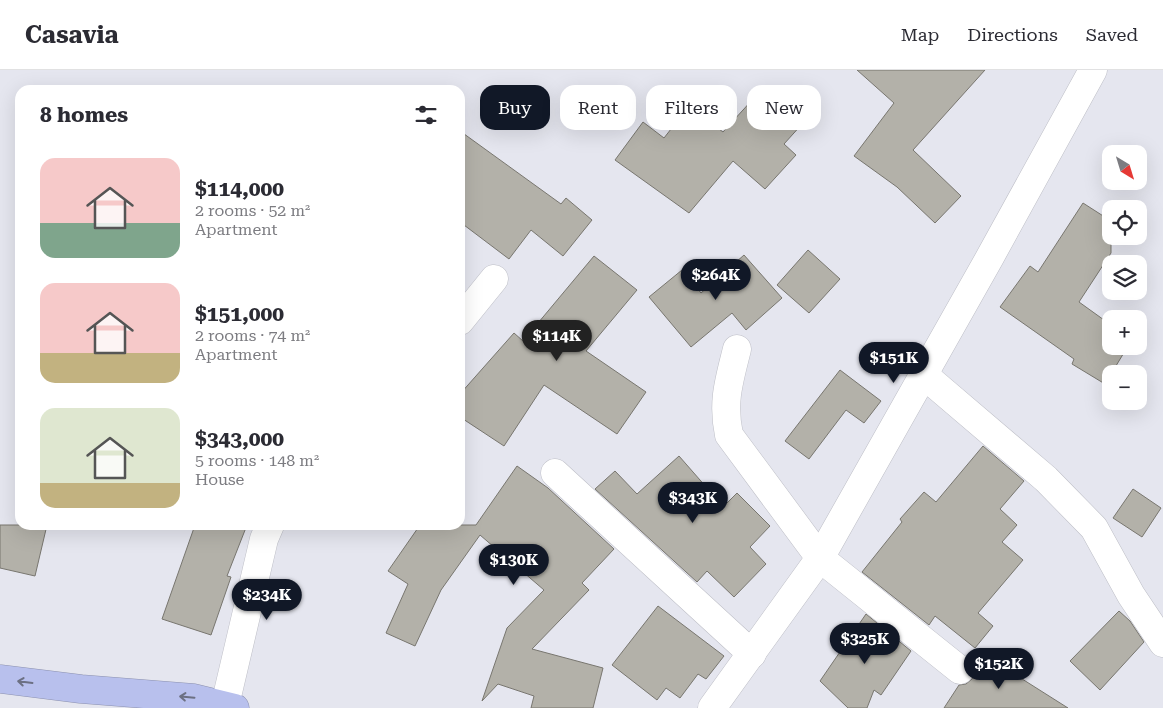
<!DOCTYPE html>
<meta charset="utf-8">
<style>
:root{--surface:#fff;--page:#f7f7f7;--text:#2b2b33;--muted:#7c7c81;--line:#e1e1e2;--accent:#111827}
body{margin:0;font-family:"Roboto Serif",serif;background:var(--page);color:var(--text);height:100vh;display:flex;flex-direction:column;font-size:19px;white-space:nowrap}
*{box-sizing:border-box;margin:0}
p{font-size:16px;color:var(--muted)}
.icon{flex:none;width:28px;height:28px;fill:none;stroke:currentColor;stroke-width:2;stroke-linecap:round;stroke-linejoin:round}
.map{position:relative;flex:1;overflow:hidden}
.panel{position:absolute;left:15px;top:15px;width:450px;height:445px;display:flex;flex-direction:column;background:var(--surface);border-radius:15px;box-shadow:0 5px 20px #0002}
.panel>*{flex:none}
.guide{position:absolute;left:480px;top:15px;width:475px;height:45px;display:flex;gap:10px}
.needle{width:32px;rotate:142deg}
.tools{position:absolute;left:1102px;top:75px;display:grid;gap:10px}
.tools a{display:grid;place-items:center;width:45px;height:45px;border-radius:10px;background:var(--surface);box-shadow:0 5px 20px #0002;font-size:25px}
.price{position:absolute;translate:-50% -42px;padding:0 11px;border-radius:18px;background:var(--accent);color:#fff;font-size:16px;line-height:32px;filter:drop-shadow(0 1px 2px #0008)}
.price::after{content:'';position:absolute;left:50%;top:30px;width:15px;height:11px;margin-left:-8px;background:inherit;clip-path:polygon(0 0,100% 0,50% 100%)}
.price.current{background:#222;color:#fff}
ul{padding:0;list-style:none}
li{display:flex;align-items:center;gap:15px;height:125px;padding:0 25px}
li span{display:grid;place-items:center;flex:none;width:140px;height:100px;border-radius:15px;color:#555}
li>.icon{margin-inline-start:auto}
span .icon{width:60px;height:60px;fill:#fffc;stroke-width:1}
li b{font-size:21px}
h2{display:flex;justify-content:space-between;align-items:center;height:60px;padding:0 25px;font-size:21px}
.pill{padding:0 18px;border-radius:15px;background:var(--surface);box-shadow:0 5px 20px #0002;font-size:18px;line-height:45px}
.pill.current{background:var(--accent);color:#fff}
header{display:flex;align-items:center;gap:30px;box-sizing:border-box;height:70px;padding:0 25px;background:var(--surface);border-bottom:1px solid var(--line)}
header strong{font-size:24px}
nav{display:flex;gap:28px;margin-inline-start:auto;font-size:18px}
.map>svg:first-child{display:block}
</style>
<header>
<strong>Casavia</strong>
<nav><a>Map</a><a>Directions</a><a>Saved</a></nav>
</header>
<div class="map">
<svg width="1163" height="638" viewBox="0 0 1163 638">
<rect width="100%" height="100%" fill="#e5e6ef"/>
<g fill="#b3b1a9" stroke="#78766f">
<path d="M857,0H985L913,80L961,126L935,153L897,117L854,86L894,33Z"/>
<path d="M763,18L803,53L784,74L796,85L765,119L733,91L689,143L615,90L643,52L664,68L689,36L723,62Z"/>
<path d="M460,61L561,134L566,128L592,150L563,186L531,160L509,189L460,152Z"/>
<path d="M1083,133L1111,151V183L1079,232L1111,255V276H1128L1105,314L1072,294L1074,289L1000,237L1030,196L1038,202Z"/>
<path d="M808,180L840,209L809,243L777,215Z"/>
<path d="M744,185L782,228L746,260L732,243L691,277L649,227L682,200L701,223Z"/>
<path d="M594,186L637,220L586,281L646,322L617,364L544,315L504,376L460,347V324L514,263L523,271Z"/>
<path d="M840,300L881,331L864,353L846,340L809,389L785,371Z"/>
<path d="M983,376L1024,411L1000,439L1017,455L1002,472L1023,490L978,543L993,556L975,578L935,546L929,555L862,502L902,452L900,449L924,422L936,432Z"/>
<path d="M679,386L714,426L717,423L727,433L737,423L770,456L750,477L766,494L734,527L707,501L697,512L595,419L615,401L637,424Z"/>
<path d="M517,396L548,418L614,479L582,513L589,520L532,579L603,598L593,638H531L534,626L498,614L482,631L507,558L544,520L480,465L441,520L415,576L386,563L408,514L388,501L420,455H476Z"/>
<path d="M1133,419L1161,438L1142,467L1113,448Z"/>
<path d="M0,455H47L35,506L0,498Z"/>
<path d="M195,455H247L227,506L231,507L211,565L162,549Z"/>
<path d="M658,536L724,586L706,609L698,604L680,628L666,618L657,630L612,595Z"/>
<path d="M1119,541L1130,551L1144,572L1100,620L1070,591Z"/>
<path d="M866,544L911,581L881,625L874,620L867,638H848L820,611Z"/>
<path d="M981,583L1068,638H944L959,615L966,614L972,609L975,602L974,593Z"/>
</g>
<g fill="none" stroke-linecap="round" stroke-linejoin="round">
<defs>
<g id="minor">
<path d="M460,251L494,209"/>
<path d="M737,279C729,311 722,332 729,365L820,488L960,600"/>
<path d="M924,305L1046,409L1094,458L1131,525L1163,573"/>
<path d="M555,403L752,584"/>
<path d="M225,635L264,469L270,455"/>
<path d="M712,638L820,488L990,187L1093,0"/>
</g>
<path id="highway" d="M0,609L81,619L194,628L235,638"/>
</defs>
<use href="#minor" stroke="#bdbec6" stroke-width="29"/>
<use href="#highway" stroke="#8c91af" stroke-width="29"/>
<use href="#minor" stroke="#fff" stroke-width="28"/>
<use href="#highway" stroke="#b8c0ed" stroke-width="28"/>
</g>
<defs><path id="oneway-shaft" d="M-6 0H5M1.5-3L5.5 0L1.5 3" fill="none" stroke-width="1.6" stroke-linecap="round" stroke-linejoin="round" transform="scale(1.25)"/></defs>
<g stroke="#6c7083">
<use href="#oneway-shaft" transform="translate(25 612) rotate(-173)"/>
<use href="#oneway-shaft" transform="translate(187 627) rotate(-175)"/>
</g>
</svg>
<div class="tools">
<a><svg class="needle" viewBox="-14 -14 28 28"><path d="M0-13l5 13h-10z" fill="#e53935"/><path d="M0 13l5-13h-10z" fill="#7c7c81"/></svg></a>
<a><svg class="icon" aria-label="locate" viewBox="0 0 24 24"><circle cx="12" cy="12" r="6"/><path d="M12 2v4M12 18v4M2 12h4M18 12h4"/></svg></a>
<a><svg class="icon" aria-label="layers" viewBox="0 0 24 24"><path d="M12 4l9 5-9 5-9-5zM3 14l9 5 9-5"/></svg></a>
<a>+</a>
<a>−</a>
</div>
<b class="price" style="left:716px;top:231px">$264K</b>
<b class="price current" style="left:557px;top:292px">$114K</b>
<b class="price" style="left:894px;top:314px">$151K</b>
<b class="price" style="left:693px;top:454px">$343K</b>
<b class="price" style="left:514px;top:516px">$130K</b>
<b class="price" style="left:267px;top:551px">$234K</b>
<b class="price" style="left:865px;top:595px">$325K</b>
<b class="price" style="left:999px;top:620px">$152K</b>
<div class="guide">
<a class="pill current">Buy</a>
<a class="pill">Rent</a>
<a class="pill">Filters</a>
<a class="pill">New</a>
</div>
<section class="panel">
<h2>8 homes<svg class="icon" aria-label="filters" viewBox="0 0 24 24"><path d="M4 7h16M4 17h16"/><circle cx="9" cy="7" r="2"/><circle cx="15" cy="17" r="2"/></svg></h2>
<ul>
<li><span style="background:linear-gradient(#f6c9c9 65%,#7fa58c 0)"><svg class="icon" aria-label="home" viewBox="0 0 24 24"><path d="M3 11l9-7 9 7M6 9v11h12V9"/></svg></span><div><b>$114,000</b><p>2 rooms · 52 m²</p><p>Apartment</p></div></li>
<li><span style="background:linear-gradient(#f6c9c9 70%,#c2b280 0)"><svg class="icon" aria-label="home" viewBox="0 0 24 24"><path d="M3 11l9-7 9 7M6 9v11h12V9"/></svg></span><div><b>$151,000</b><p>2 rooms · 74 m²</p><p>Apartment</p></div></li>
<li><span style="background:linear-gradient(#dfe7d0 75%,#c2b280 0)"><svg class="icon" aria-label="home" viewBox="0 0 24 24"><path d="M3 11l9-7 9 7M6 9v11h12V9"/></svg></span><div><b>$343,000</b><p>5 rooms · 148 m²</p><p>House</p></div></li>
</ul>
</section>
</div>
